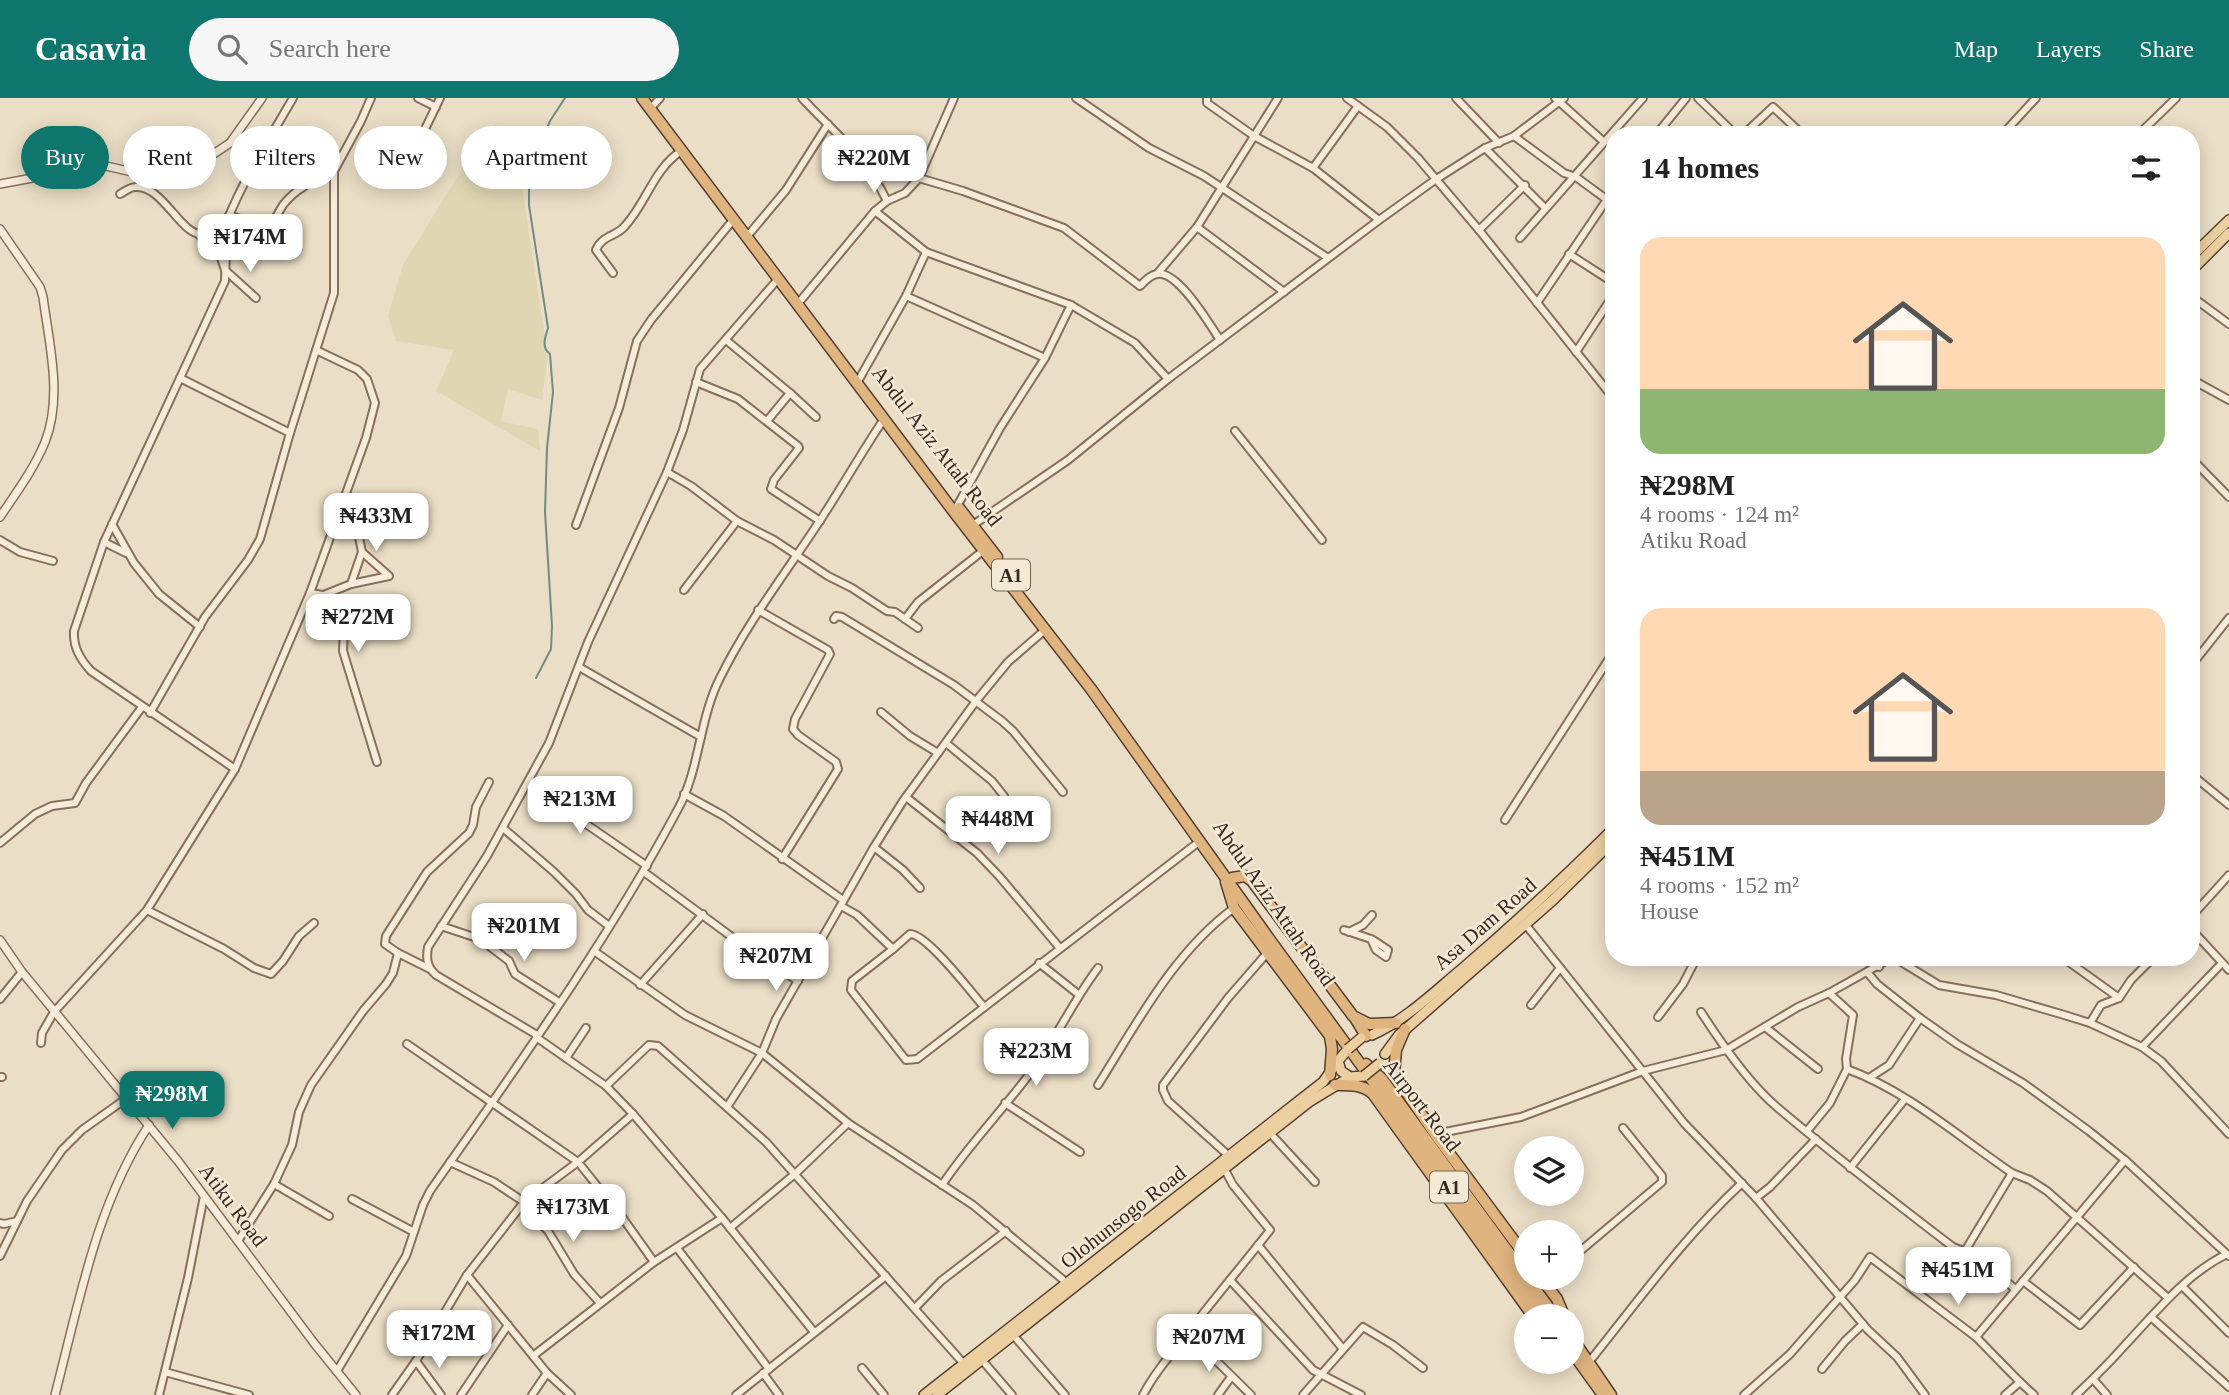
<!DOCTYPE html>
<meta charset="utf-8">
<style>
:root{--surface:#fff;--page:#f6f6f6;--text:#222;--muted:#767676;--accent:#0f766e}
body{margin:0;font-family:"Times New Roman",serif;background:var(--page);color:var(--text);height:100vh;display:flex;flex-direction:column;font-size:26px;white-space:nowrap}
*{box-sizing:border-box;margin:0}
p{font-size:23px;color:var(--muted)}
.icon{flex:none;width:38px;height:38px;fill:none;stroke:currentColor;stroke-width:2;stroke-linecap:round;stroke-linejoin:round}
.map{position:relative;flex:1;overflow:hidden}
.drawer{position:absolute;left:1605px;top:28px;width:595px;height:840px;display:flex;flex-direction:column;background:var(--surface);border-radius:28px;box-shadow:0 4px 18px #0003}
.drawer>*{flex:none}
.top-card{position:absolute;left:21px;top:28px;width:665px;height:63px;display:flex;gap:14px}
.fabs{position:absolute;left:1514px;top:1038px;display:grid;gap:14px}
.fabs a{display:grid;place-items:center;width:70px;height:70px;border-radius:50%;background:var(--surface);box-shadow:0 4px 18px #0003;font-size:35px}
.price{position:absolute;translate:-50% -60px;padding:0 16px;border-radius:14px;background:#fff;color:#222;font-size:23px;line-height:46px;filter:drop-shadow(0 2px 4px #0008)}
.price::after{content:'';position:absolute;left:50%;top:42px;width:21px;height:16px;margin-left:-10px;background:inherit;clip-path:polygon(0 0,100% 0,50% 100%)}
.price.active{background:var(--accent);color:#fff}
ul{padding:0;list-style:none}
li{display:grid;align-content:center;gap:14px;height:371px;padding:0 35px}
li span{display:grid;place-items:center;height:217px;border-radius:21px;color:#555}
li>.icon{margin-inline-start:auto}
span .icon{width:126px;height:126px;fill:#fffc;stroke-width:1}
li b{font-size:30px}
h2{display:flex;justify-content:space-between;align-items:center;height:84px;padding:0 35px;font-size:30px}
.pill{padding:0 24px;border-radius:32px;background:var(--surface);box-shadow:0 4px 18px #0003;font-size:24px;line-height:63px}
.pill.active{background:var(--accent);color:#fff}
header{display:flex;align-items:center;gap:42px;box-sizing:border-box;height:98px;padding:0 35px;background:var(--accent);color:#fff}
header strong{font-size:33px}
nav{display:flex;gap:38px;margin-inline-start:auto;font-size:24px}
.search{width:490px;height:63px;background:var(--page);display:flex;align-items:center;gap:18px;box-sizing:border-box;padding:0 24px;border-radius:38px;color:var(--muted);font-size:26px}
.map>svg:first-child{display:block}
</style>
<header>
<strong>Casavia</strong>
<div class="search"><svg class="icon" aria-label="search" viewBox="0 0 24 24"><circle cx="10" cy="10" r="6"/><path d="M15 15l6 6"/></svg>Search here</div>
<nav><a>Map</a><a>Layers</a><a>Share</a></nav>
</header>
<div class="map">
<svg width="2229" height="1297" viewBox="0 0 2229 1297">
<rect width="100%" height="100%" fill="#ebdec6"/>
<path fill="#e1d6b4" d="M486,32L532,41L521,82L548,259L542,302L508,291L501,323L538,331L540,353L436,293L454,252L396,243L388,218L403,167Z"/>
<g fill="none" stroke-linecap="round" stroke-linejoin="round">
<path stroke="#6f8d84" stroke-width="2" d="M536,580L551,551L552,528L545,414L547,350L553,294L550,256C541,249 545,240 548,230L529,107V72L550,23L565,0"/>
<defs>
<g id="minor">
<path d="M418,0L436,9"/>
<path d="M802,0C835,36 865,57 887,103"/>
<path d="M1076,0L1149,50L1204,78L1328,160"/>
<path d="M1207,0V5L1254,38L1313,70L1379,122"/>
<path d="M1347,0L1387,29L1418,60L1479,132L1614,301"/>
<path d="M1456,0L1499,45"/>
<path d="M1555,0L1604,44"/>
<path d="M1698,0L1736,37"/>
<path d="M650,11L660,0"/>
<path d="M1656,37L1686,0"/>
<path d="M1743,37L1773,9L1803,37"/>
<path d="M2002,37L2036,0"/>
<path d="M2138,37L2176,0"/>
<path d="M1514,38L1564,75L1576,79L1606,101"/>
<path d="M1485,50L1545,110"/>
<path d="M411,60L440,0"/>
<path d="M1313,70L1358,8"/>
<path d="M919,80L963,93L1064,130L1140,188C1145,183 1150,177 1157,176C1178,172 1210,227 1220,242"/>
<path d="M120,96C125,93 131,89 135,89C162,86 181,138 202,136C211,136 220,127 227,123"/>
<path d="M875,113L926,154L1071,207L1135,245L1168,281"/>
<path d="M229,117L268,131C274,124 278,115 283,107C296,90 315,82 334,73"/>
<path d="M1197,129L1284,194"/>
<path d="M1479,132L1525,87"/>
<path d="M750,135L786,92L828,26"/>
<path d="M199,137L220,157L225,172L256,200"/>
<path d="M1520,140L1643,0"/>
<path d="M1569,156L1614,185"/>
<path d="M613,175L596,152C602,137 616,139 625,128C647,104 653,72 681,53"/>
<path d="M1157,176L1197,129L1278,0"/>
<path d="M906,198L1045,260"/>
<path d="M2191,198L2229,226"/>
<path d="M801,202L875,113L887,103L905,95L919,80L954,0"/>
<path d="M1537,205L1614,91"/>
<path d="M726,242L790,295L816,319"/>
<path d="M1576,254L1614,196"/>
<path d="M180,280L290,335"/>
<path d="M2191,281L2229,302"/>
<path d="M696,284L738,301L798,348L799,350L774,382L771,391L820,423"/>
<path d="M857,285L906,198L926,154"/>
<path d="M767,323L790,295"/>
<path d="M1235,333L1322,442"/>
<path d="M2191,360L2229,399"/>
<path d="M667,374L691,388L737,423L774,442L828,478L852,490L887,513L895,514L918,530"/>
<path d="M955,412L1000,330L1045,260L1071,207"/>
<path d="M112,426L134,465L159,496L200,529"/>
<path d="M576,427L619,310L637,243L651,222L733,122"/>
<path d="M973,427L1068,362L1168,281L1379,122L1435,82L1485,50L1514,38L1564,0"/>
<path d="M0,442L20,454L53,463"/>
<path d="M104,444L126,455"/>
<path d="M351,486L389,478L362,454"/>
<path d="M684,492L737,423"/>
<path d="M310,495L336,499L345,508L343,553L377,664"/>
<path d="M326,496L351,486L362,454L354,415L339,416"/>
<path d="M758,512L828,552L830,556L795,621L793,631L798,637L836,664L838,671L782,761"/>
<path d="M834,521L836,518L842,519L954,587L1002,623L1013,633L1063,694"/>
<path d="M905,521L918,504L984,452"/>
<path d="M1046,531L1008,564L976,603L903,703L874,749L776,921L762,955L848,1025L973,1107L1067,1185"/>
<path d="M2191,568L2229,520"/>
<path d="M579,569L701,639"/>
<path d="M881,614L910,638L938,655"/>
<path d="M150,615L205,519L248,462L260,441L290,335L334,195V73L361,23L371,0"/>
<path d="M946,645L992,683L1004,698"/>
<path d="M235,671L91,573C80,561 73,549 74,533L104,444L225,183L227,123C244,80 270,40 293,0"/>
<path d="M2191,676L2229,707"/>
<path d="M528,686L647,768"/>
<path d="M684,696L724,718L843,802"/>
<path d="M906,699L977,755L999,778L1059,849"/>
<path d="M1505,722L1614,553"/>
<path d="M503,730L554,774L576,796L588,812L609,828"/>
<path d="M0,745L35,716L52,708L75,705L86,685L142,609"/>
<path d="M874,749L903,772L920,790"/>
<path d="M644,774L736,842L798,883"/>
<path d="M841,808L857,817L893,851L852,883L851,892L906,962L917,961L1200,743"/>
<path d="M147,812L224,851L254,870L271,876L283,863L299,838L314,825"/>
<path d="M2191,819L2229,777"/>
<path d="M1526,827L1684,1025L1756,1100L1868,1232L1897,1259L1925,1297"/>
<path d="M441,828L480,841L509,863L515,876L559,904"/>
<path d="M2191,831L2229,872"/>
<path d="M1344,832L1371,841L1373,842L1388,852L1386,859L1376,852L1371,841"/>
<path d="M1349,834L1363,827L1372,817"/>
<path d="M893,851L910,836C927,836 971,894 984,909"/>
<path d="M594,853L685,917L762,955L727,1009"/>
<path d="M398,855L430,871"/>
<path d="M1857,859L1879,869"/>
<path d="M2062,859L2119,900"/>
<path d="M1039,865L1078,896"/>
<path d="M1868,875L1877,886L1920,920L1957,946L2023,985L2089,1033L2125,1062L2229,1158"/>
<path d="M640,887L703,816"/>
<path d="M1829,895L1853,917L1846,961L1847,971"/>
<path d="M0,901L22,874"/>
<path d="M1531,907L1560,870"/>
<path d="M1701,914C1721,945 1749,986 1778,1010C1835,1058 1894,1104 1953,1149C1978,1157 1996,1175 2015,1191"/>
<path d="M1658,919L1683,886L1697,859"/>
<path d="M2090,925L2101,907L2119,900L2131,882L2154,859"/>
<path d="M1765,929L1818,971"/>
<path d="M537,937L436,877C427,869 426,861 428,849L487,758L549,645L588,544L667,374L683,332L700,271L778,181"/>
<path d="M536,939L606,988L633,1016L722,1120L814,1234"/>
<path d="M41,945L42,935L54,914L147,812L235,671L310,495L366,340L375,305L367,281L358,272L318,253"/>
<path d="M407,946L578,1064L622,1119L654,1164"/>
<path d="M2142,949L2222,865"/>
<path d="M566,960L586,930"/>
<path d="M0,979H2"/>
<path d="M1869,980L1889,967L1920,920"/>
<path d="M1098,987C1137,925 1174,854 1234,810"/>
<path d="M606,988L649,947L658,948L766,1044L964,1266"/>
<path d="M1005,1005L1080,1054"/>
<path d="M1807,1033L1830,1005L1847,971C1907,993 1959,1039 2012,1075L2030,1082L2047,1093L2168,1200"/>
<path d="M1270,1035L1315,1084"/>
<path d="M1435,1036L1521,1019L1643,973L1726,952L1798,909L1829,895L1893,859L1939,887L1996,897L2061,916L2090,925L2142,949L2161,963L2229,1036"/>
<path d="M1229,1058L1168,1003L1163,992V987L1228,900L1268,854"/>
<path d="M450,1064L494,1084L524,1104"/>
<path d="M1850,1070L1905,1001"/>
<path d="M274,1086L329,1118"/>
<path d="M942,1087C968,1048 1000,1015 1028,978C1055,944 1072,904 1098,870"/>
<path d="M1756,1100L1770,1089L1816,1041"/>
<path d="M352,1101L414,1134"/>
<path d="M523,1106L548,1133L574,1176L600,1205"/>
<path d="M0,1125L4,1126L17,1123"/>
<path d="M730,1130L796,1075L848,1025"/>
<path d="M238,1143L274,1086L292,1047L299,1014L311,987L363,913L386,886L393,875L398,855L385,846L386,838L427,774L469,735L473,727L476,709L489,684"/>
<path d="M1258,1147L1343,1251"/>
<path d="M677,1150L769,1271"/>
<path d="M1965,1153L2012,1075"/>
<path d="M0,1158L27,1103L62,1052L82,1032L127,1000"/>
<path d="M1572,1160L1662,1084V1078L1623,1030"/>
<path d="M467,1177L547,1275L571,1297"/>
<path d="M1230,1182L1313,1272L1361,1297"/>
<path d="M2023,1183L2080,1227L2134,1169"/>
<path d="M2182,1188L2229,1235"/>
<path d="M915,1210L941,1183L1006,1133"/>
<path d="M2151,1219L2229,1289"/>
<path d="M1188,1235L1251,1297"/>
<path d="M1014,1238L1065,1297"/>
<path d="M1976,1239L2125,1062"/>
<path d="M533,1258L654,1164L722,1120"/>
<path d="M982,1262L1012,1297"/>
<path d="M416,1263L441,1297"/>
<path d="M1589,1264C1638,1203 1684,1139 1742,1085"/>
<path d="M862,1270L884,1297"/>
<path d="M1822,1271L1845,1243L1863,1226"/>
<path d="M337,1273L406,1158L423,1107L430,1093C516,970 607,844 678,711C700,671 699,621 720,580C747,525 785,476 819,424C841,391 861,355 884,321"/>
<path d="M165,1274L249,1297"/>
<path d="M763,1275L779,1297"/>
<path d="M2093,1281L2107,1297"/>
<path d="M159,1297L188,1180L204,1098"/>
<path d="M392,1297L416,1263L467,1177L524,1104L578,1064L633,1016"/>
<path d="M461,1297L508,1227"/>
<path d="M532,1297L547,1275"/>
<path d="M736,1297L886,1178"/>
<path d="M1143,1297C1155,1274 1172,1255 1188,1235C1214,1200 1243,1167 1270,1132L1233,1087L1225,1072"/>
<path d="M1218,1297L1231,1279"/>
<path d="M1303,1297L1363,1229L1393,1247L1423,1270"/>
<path d="M1744,1297L1790,1256L1855,1182L1870,1159L1976,1239L2020,1284"/>
<path d="M2005,1297L2020,1284L2034,1297"/>
<path d="M2076,1297C2093,1281 2110,1264 2126,1246C2157,1213 2186,1176 2227,1156"/>
</g>
<g id="tertiary">
<path d="M0,86L102,67L145,77H162L206,61L230,45L262,0"/>
<path d="M0,131L40,189L43,199C49,245 63,299 45,344C34,371 16,395 0,419"/>
<path d="M0,842L22,874L178,1063L314,1245L356,1297"/>
<path d="M55,1297C79,1205 96,1107 149,1027"/>
</g>
<g id="primary">
<path d="M2191,159L2229,122"/>
<path d="M2191,173L2229,135"/>
<path d="M1372,937C1407,921 1434,894 1463,870C1515,825 1565,779 1614,730"/>
<path d="M1348,951L1338,963L1341,973L1350,979L1364,978"/>
<path d="M1385,956L1399,937L1553,802L1614,742"/>
<path d="M924,1297L1323,984L1338,963"/>
<path d="M937,1297L1309,1004L1350,979"/>
</g>
<g id="trunk">
<path d="M642,0L954,414L1091,591L1270,842L1544,1218"/>
<path d="M959,410L997,459"/>
<path d="M1232,780L1245,778L1252,783L1353,918L1369,926L1396,925"/>
<path d="M1226,784L1234,810L1330,938L1332,951L1330,977"/>
<path d="M1355,920L1366,938"/>
<path d="M1405,931L1396,952L1394,976L1435,1036L1526,1159"/>
<path d="M1366,966L1382,981L1526,1178"/>
<path d="M1335,987C1349,987 1363,986 1373,996L1533,1218"/>
<path d="M1527,1180L1555,1218"/>
<path d="M1541,1180L1557,1201L1564,1218"/>
<path d="M1572,1240L1611,1297"/>
<path d="M1572,1254L1603,1297"/>
</g>
</defs>
<use href="#minor" stroke="#86705d" stroke-width="10"/>
<use href="#tertiary" stroke="#86705d" stroke-width="10"/>
<use href="#primary" stroke="#543f31" stroke-width="12"/>
<use href="#trunk" stroke="#543f31" stroke-width="13"/>
<use href="#minor" stroke="#f7ecd9" stroke-width="6"/>
<use href="#tertiary" stroke="#f7ecd9" stroke-width="7"/>
<use href="#primary" stroke="#eccfa1" stroke-width="9"/>
<use href="#trunk" stroke="#e0b47f" stroke-width="10"/>
<defs>
<g id="primary-bridge">
<path d="M1348,951L1361,940"/>
<path d="M1364,978L1380,965"/>
</g>
</defs>
<use href="#primary-bridge" stroke="#543f31" stroke-width="12" stroke-linecap="butt"/>
<use href="#primary-bridge" stroke="#eccfa1" stroke-width="9"/>
</g>
<g text-anchor="middle" dominant-baseline="central" stroke-width="5" stroke-linejoin="round" paint-order="stroke">
<g fill="#f3e9d5" stroke="#6f6356" stroke-width="2">
<rect x="992" y="461.5" width="38" height="31" rx="5"/>
<rect x="1430" y="1073.5" width="38" height="31" rx="5"/>
</g>
<g font-size="19" font-weight="bold" fill="#372920">
<text x="1011" y="477">A1</text>
<text x="1449" y="1089">A1</text>
</g>
<g font-size="21" fill="#372920" stroke="#f3e9d5">
<text transform="translate(937 348) rotate(52)">Abdul Aziz Attah Road</text>
<text transform="translate(1274 805) rotate(55)">Abdul Aziz Attah Road</text>
<text transform="translate(1485 826) rotate(-41)">Asa Dam Road</text>
<text transform="translate(1422 1007) rotate(52)">Airport Road</text>
<text transform="translate(233 1107) rotate(53)">Atiku Road</text>
<text transform="translate(1123 1119) rotate(-38)">Olohunsogo Road</text>
</g>
</g>
</svg>
<div class="fabs">
<a><svg class="icon" aria-label="layers" viewBox="0 0 24 24"><path d="M12 4l9 5-9 5-9-5zM3 14l9 5 9-5"/></svg></a>
<a>+</a>
<a>−</a>
</div>
<b class="price" style="left:874px;top:97px">₦220M</b>
<b class="price" style="left:250px;top:176px">₦174M</b>
<b class="price" style="left:376px;top:455px">₦433M</b>
<b class="price" style="left:358px;top:556px">₦272M</b>
<b class="price" style="left:580px;top:738px">₦213M</b>
<b class="price" style="left:998px;top:758px">₦448M</b>
<b class="price" style="left:524px;top:865px">₦201M</b>
<b class="price" style="left:776px;top:895px">₦207M</b>
<b class="price" style="left:1036px;top:990px">₦223M</b>
<b class="price active" style="left:172px;top:1033px">₦298M</b>
<b class="price" style="left:573px;top:1146px">₦173M</b>
<b class="price" style="left:1958px;top:1209px">₦451M</b>
<b class="price" style="left:439px;top:1272px">₦172M</b>
<b class="price" style="left:1209px;top:1276px">₦207M</b>
<div class="top-card">
<a class="pill active">Buy</a>
<a class="pill">Rent</a>
<a class="pill">Filters</a>
<a class="pill">New</a>
<a class="pill">Apartment</a>
</div>
<section class="drawer">
<h2>14 homes<svg class="icon" aria-label="filters" viewBox="0 0 24 24"><path d="M4 7h16M4 17h16"/><circle cx="9" cy="7" r="2"/><circle cx="15" cy="17" r="2"/></svg></h2>
<ul>
<li><span style="background:linear-gradient(#ffd9b3 70%,#8fb573 0)"><svg class="icon" aria-label="home" viewBox="0 0 24 24"><path d="M3 11l9-7 9 7M6 9v11h12V9"/></svg></span><div><b>₦298M</b><p>4 rooms · 124 m²</p><p>Atiku Road</p></div></li>
<li><span style="background:linear-gradient(#ffd9b3 75%,#b9a48a 0)"><svg class="icon" aria-label="home" viewBox="0 0 24 24"><path d="M3 11l9-7 9 7M6 9v11h12V9"/></svg></span><div><b>₦451M</b><p>4 rooms · 152 m²</p><p>House</p></div></li>
</ul>
</section>
</div>
